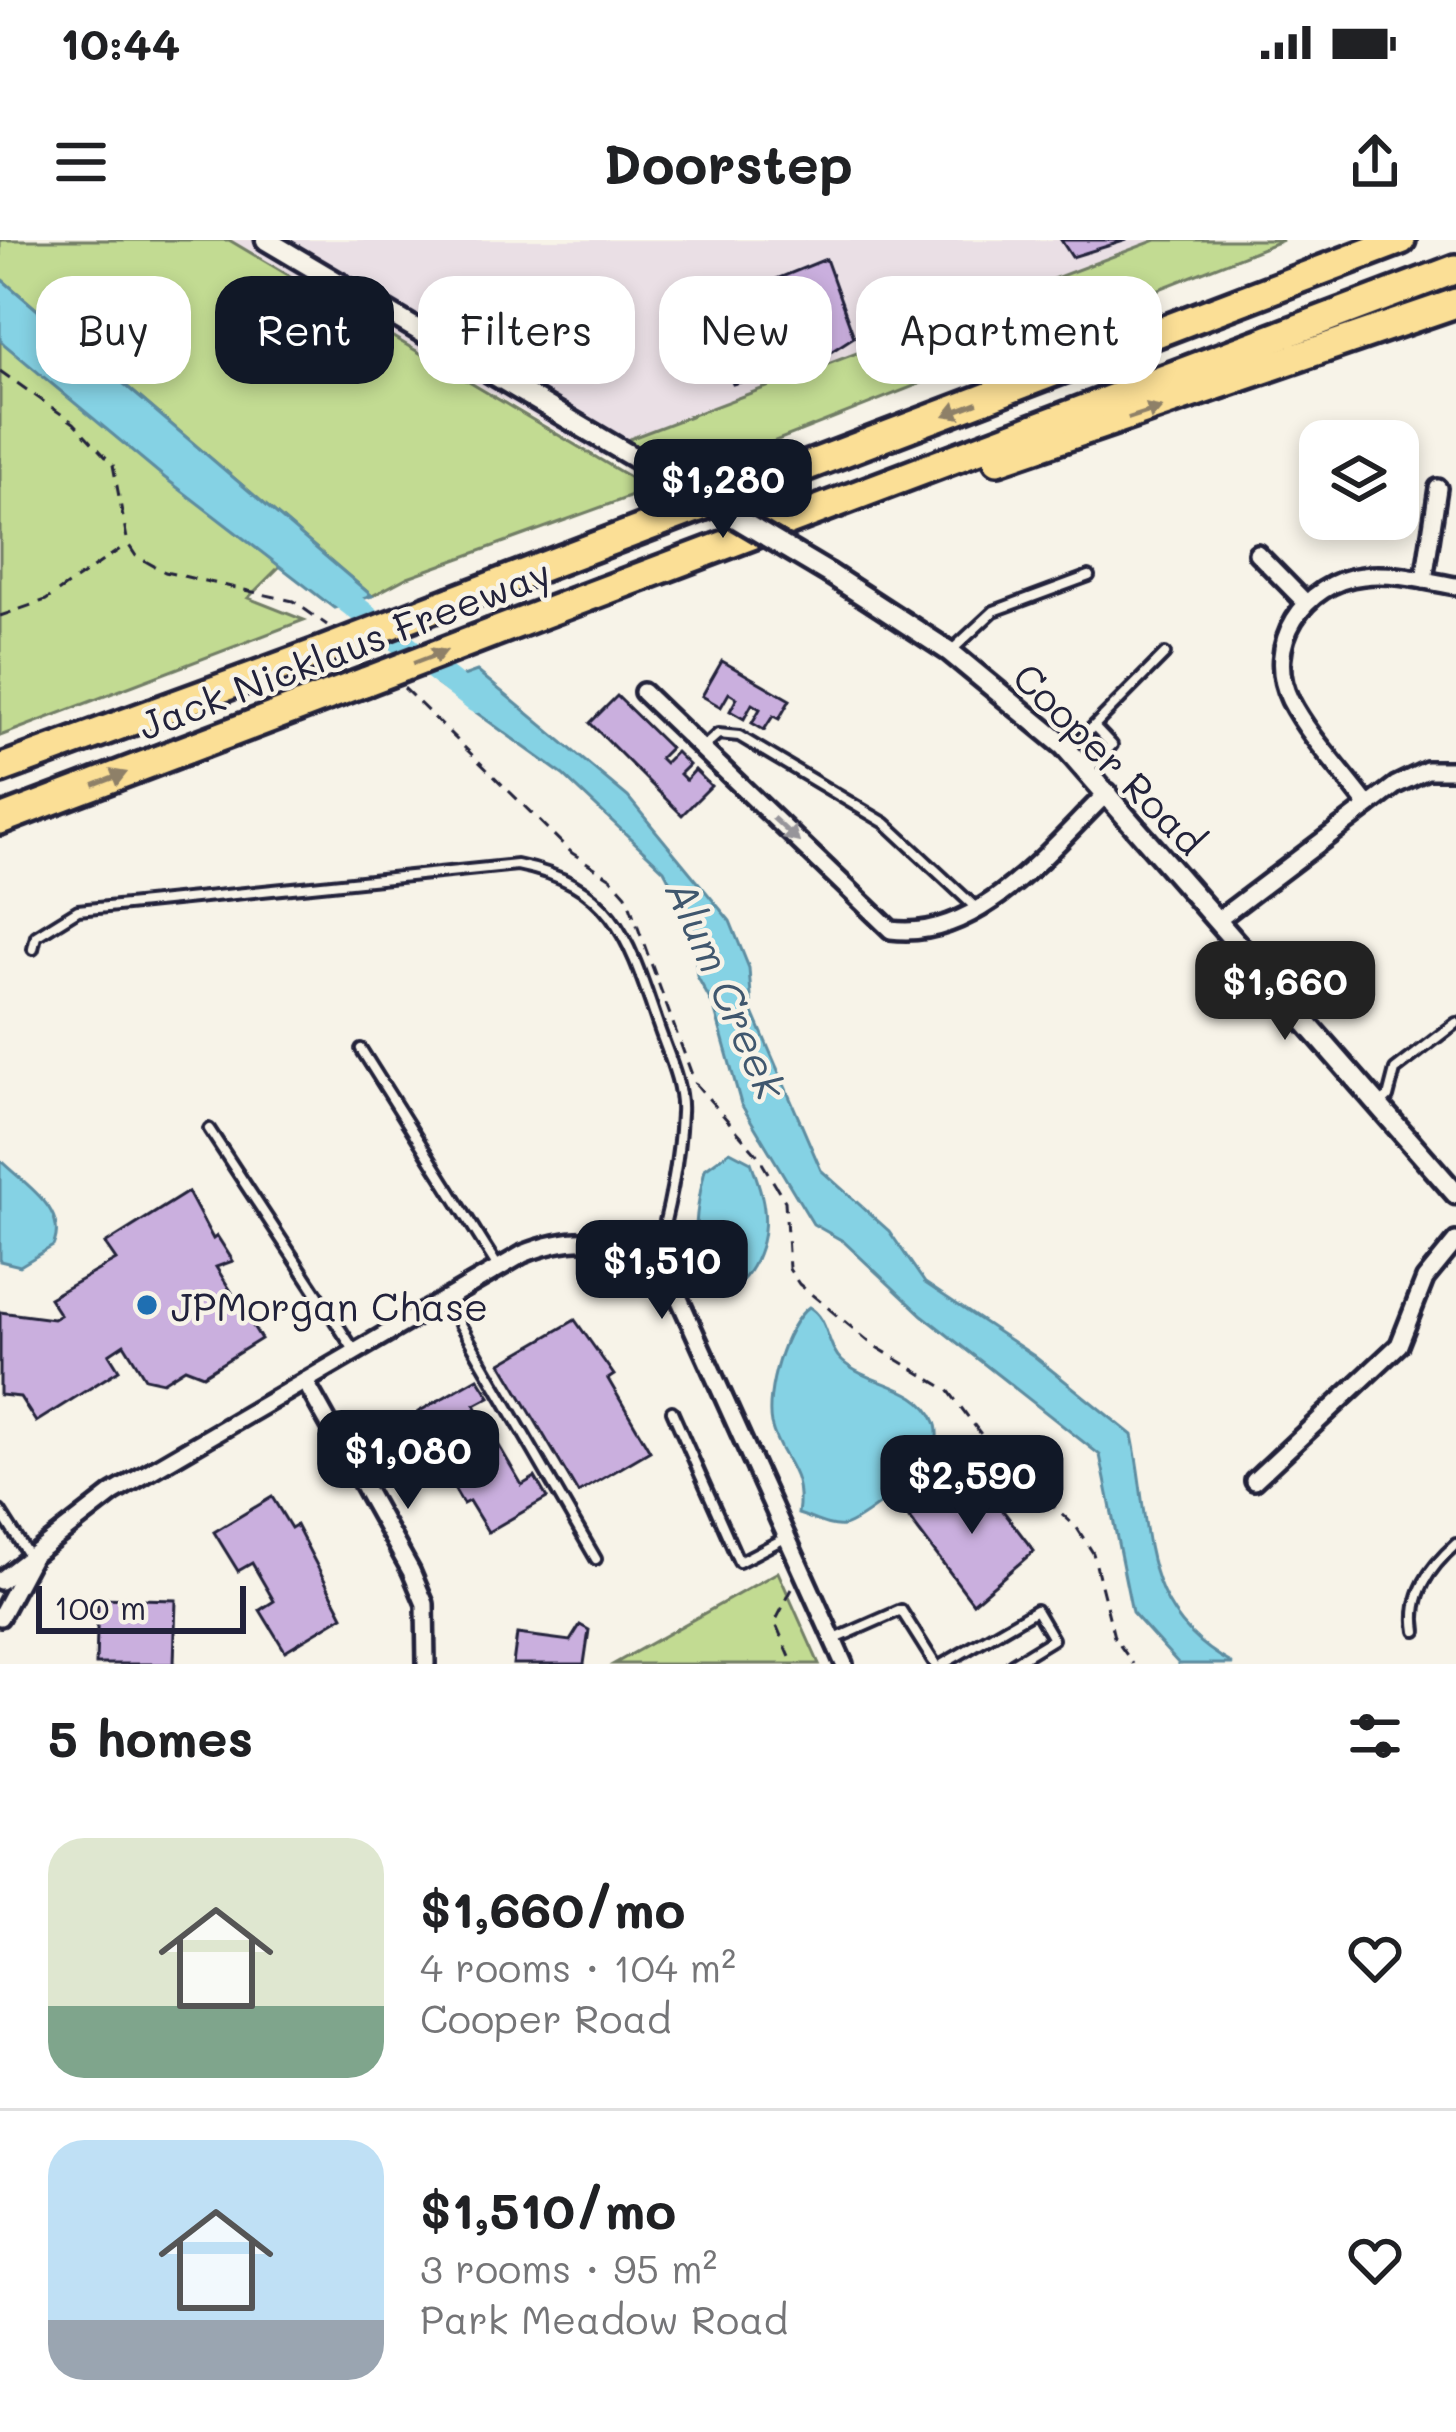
<!DOCTYPE html>
<meta charset="utf-8">
<style>
:root{--surface:#fff;--page:#f2f2f2;--text:#202124;--muted:#757577;--line:#e0e0e0;--accent:#111827}
body{margin:0;font-family:Mali,sans-serif;background:var(--page);color:var(--text);height:100vh;display:flex;flex-direction:column;font-size:45px;white-space:nowrap}
*{box-sizing:border-box;margin:0}
p{font-size:39px;color:var(--muted)}
.icon{flex:none;width:66px;height:66px;fill:none;stroke:currentColor;stroke-width:2;stroke-linecap:round;stroke-linejoin:round}
.map{position:relative;height:1424px;overflow:hidden}
.side{display:flex;flex-direction:column;background:var(--surface);flex:1}
.side>*{flex:none}
.hud{position:absolute;left:36px;top:36px;width:1386px;height:108px;display:flex;gap:24px}
.fabs{position:absolute;left:1299px;top:180px;display:grid;gap:24px}
.fabs a{display:grid;place-items:center;width:120px;height:120px;border-radius:24px;background:var(--surface);box-shadow:0 6px 18px #0003;font-size:60px}
.scale{position:absolute;left:36px;bottom:30px;width:210px;box-sizing:border-box;padding-left:12px;border:6px solid #22223b;border-top:0;font-size:33px;line-height:42px;white-space:nowrap;color:#22223b;-webkit-text-stroke:9px #f7f3e8;paint-order:stroke}
.price{position:absolute;translate:-50% -102px;padding:0 27px;border-radius:24px;background:var(--accent);color:#fff;font-size:39px;line-height:78px;filter:drop-shadow(0 3px 6px #0008)}
.price::after{content:'';position:absolute;left:50%;top:72px;width:36px;height:27px;margin-left:-18px;background:inherit;clip-path:polygon(0 0,100% 0,50% 100%)}
.price.current{background:#222;color:#fff}
ul{padding:0;list-style:none}
li{display:flex;align-items:center;gap:36px;height:300px;padding:0 48px}
li+li{border-top:3px solid var(--line)}
li span{display:grid;place-items:center;flex:none;width:336px;height:240px;border-radius:36px;color:#555}
li>.icon{margin-inline-start:auto}
span .icon{width:144px;height:144px;fill:#fffc;stroke-width:1}
li b{font-size:51px}
h2{display:flex;justify-content:space-between;align-items:center;height:144px;padding:0 48px;font-size:51px}
.chip{padding:0 42px;border-radius:36px;background:var(--surface);box-shadow:0 6px 18px #0003;font-size:42px;line-height:108px}
.chip.current{background:var(--accent);color:#fff}
.status{display:flex;justify-content:space-between;align-items:center;height:84px;padding:0 60px;background:var(--surface);direction:ltr}
.status svg{height:33px;fill:currentColor}
header{display:flex;justify-content:space-between;align-items:center;height:156px;padding:0 48px;background:var(--surface);font-size:54px;font-weight:700}
.map>svg:first-child{display:block}
</style>
<div class="status"><b>10:44</b><svg viewBox="0 0 49 12"><path d="M0 12V9h3v3zM5 12V6h3v6zM10 12V3h3v9zM15 12V0h3v12zM26 1h20v11H26zM47 4h2v5h-2z"/></svg></div>
<header><svg class="icon" aria-label="menu" viewBox="0 0 24 24"><path d="M4 6h16M4 12h16M4 18h16"/></svg>Doorstep<svg class="icon" aria-label="share" viewBox="0 0 24 24"><path d="M12 15V3M7 8l5-5 5 5M5 13v7h14v-7"/></svg></header>
<div class="map">
<svg width="1456" height="1424" viewBox="0 0 1456 1424">
<rect width="100%" height="100%" fill="#f7f3e8"/>
<filter id="ink" filterUnits="userSpaceOnUse"><feTurbulence type="fractalNoise" baseFrequency=".00833" numOctaves="2"/><feDisplacementMap in="SourceGraphic" scale="24" xChannelSelector="R" yChannelSelector="G"/><feConvolveMatrix kernelMatrix="1 2 1 2 8 2 1 2 1" color-interpolation-filters="sRGB"/></filter>
<g filter="url(#ink)">
<path fill="#eadfe5" d="M229,0H1156L624,201L602,217Z"/>
<g fill="#c2db92" stroke="#727e66" stroke-width="3">
<path d="M0,0H229L638,242L666,231L624,201L1156,0H1283L679,239L408,337L372,356L0,38Z"/>
<path d="M0,100L280,326L248,358L304,380L0,496Z"/>
<path d="M778,1332L819,1424H614Z"/>
</g>
<g fill="#85d2e4" stroke="#5d8ca0" stroke-width="3">
<path d="M0,38L372,356L334,368L165,238L5,105L0,100Z"/>
<path d="M477,431L628,557L730,681L749,728L752,770L821,930L889,991L925,1043L1034,1116L1132,1195C1152,1291 1136,1372 1233,1424H1179L1132,1372L1100,1215L922,1075L843,1001L813,984L741,864L714,767L697,736L693,685L664,630L563,535L438,445Z"/>
<path d="M730,911L751,922C759,944 767,967 764,990C762,1018 736,1069 704,1044C689,1010 697,964 705,929Z"/>
<path d="M0,920C20,941 70,969 53,1006L20,1026L0,1021Z"/>
<path d="M809,1067C829,1078 826,1106 842,1121C869,1146 920,1144 935,1182C939,1192 937,1209 932,1218C923,1232 859,1283 843,1286C829,1288 812,1278 798,1274C805,1228 780,1222 771,1184C765,1153 784,1086 809,1067Z"/>
</g>
<g fill="none" stroke-linecap="round" stroke-linejoin="round">
<path stroke="#85d2e4" stroke-width="24" d="M328,346L476,461"/>
</g>
<g fill="#caafde" stroke="#22223b" stroke-width="3">
<path d="M1061,0H1127L1072,17Z"/>
<path d="M826,19L854,97L815,122L733,144L700,70Z"/>
<path d="M722,421L790,460L779,479L773,476L764,490L752,483L760,469L752,464L744,479L730,471L737,458L729,453L721,467L702,456Z"/>
<path d="M617,456L670,508L660,518L665,523L676,512L689,525L680,534L686,540L695,530L711,546L682,575L590,483Z"/>
<path d="M188,952L213,999L217,996L233,1021L216,1027L261,1099L203,1135L185,1128L163,1142L145,1138L124,1104L109,1114L119,1130L36,1182L20,1157L0,1155V1072L53,1079L60,1075L49,1058L116,1020L105,1004Z"/>
<path d="M575,1080L614,1135L608,1139L650,1211L578,1253L501,1123Z"/>
<path d="M478,1138L490,1157L475,1165L522,1245L535,1237L547,1258L488,1292L469,1261L463,1264L429,1205L435,1202L418,1172Z"/>
<path d="M974,1233L1034,1311L973,1363L909,1278Z"/>
<path d="M272,1257L291,1288L296,1285L343,1376L285,1411L260,1370L274,1361L252,1323L238,1331L214,1292Z"/>
<path d="M98,1358L176,1360L174,1424H96Z"/>
<path d="M580,1385L589,1390L584,1424H513L517,1394L570,1401Z"/>
</g>
<g fill="none" stroke-linecap="round" stroke-linejoin="round">
<defs>
<g id="service">
<path d="M951,411L994,371L1089,336"/>
<path d="M700,510L718,494L739,496L885,583L976,668"/>
<path d="M1070,510L1165,414"/>
<path d="M1088,530L1112,505L1094,486"/>
<path d="M33,709L36,696L78,670L517,625C614,644 629,700 658,785C667,812 683,844 681,873C679,923 667,979 653,1026"/>
<path d="M361,809L498,1027"/>
<path d="M1378,866L1388,857L1395,830L1456,783"/>
<path d="M209,889L354,1110"/>
<path d="M446,1060L596,1319"/>
<path d="M672,1171L739,1322L787,1297"/>
<path d="M0,1271L30,1318"/>
<path d="M1416,1391C1410,1355 1429,1328 1456,1304"/>
<path d="M835,1399L901,1370L935,1424"/>
<path d="M943,1424L1036,1370L1053,1399L1012,1424"/>
</g>
<g id="minor">
<path d="M1257,313L1306,363"/>
<path d="M1424,340L1438,248"/>
<path d="M643,452L891,690C979,702 1050,608 1108,552"/>
<path d="M1368,566C1343,532 1309,497 1290,460C1263,405 1304,342 1363,336C1392,332 1427,341 1456,346"/>
<path d="M1219,679L1396,545L1427,530H1456"/>
<path d="M305,1141L411,1331L425,1364L426,1424"/>
<path d="M1254,1241L1399,1105L1425,1039L1456,1001"/>
<path d="M0,1341L113,1253L523,1014C592,987 632,1001 678,1056L844,1424"/>
<path d="M0,1377L31,1319"/>
</g>
<g id="tertiary">
<path d="M266,0L643,223"/>
<path d="M830,334L950,412L1064,506L1456,954"/>
</g>
<g id="motorway">
<path d="M998,220L1456,63"/>
<path d="M452,361L1401,0"/>
<path d="M492,393L1456,29"/>
<path d="M0,529L317,413"/>
<path d="M0,580L367,441"/>
</g>
</defs>
<use href="#service" stroke="#22223b" stroke-width="16"/>
<use href="#minor" stroke="#22223b" stroke-width="24"/>
<use href="#tertiary" stroke="#22223b" stroke-width="27"/>
<use href="#motorway" stroke="#22223b" stroke-width="36"/>
<g stroke="#22223b" stroke-width="3" stroke-dasharray="12 9" stroke-linecap="butt">
<path d="M0,131L74,183L113,225L128,304L136,316L165,332L293,361L327,385"/>
<path d="M0,376L46,360L126,305"/>
<path d="M404,448L572,613L611,638L626,655L695,843L756,913L785,961L789,1029L799,1044L873,1105L948,1150L989,1205L1077,1288L1093,1313L1114,1397L1133,1424"/>
<path d="M792,1349L775,1382L793,1424"/>
</g>
<use href="#service" stroke="#f7f3e8" stroke-width="8"/>
<use href="#minor" stroke="#f7f3e8" stroke-width="15"/>
<use href="#tertiary" stroke="#f7f3e8" stroke-width="18"/>
<use href="#motorway" stroke="#fbdf96" stroke-width="27"/>
<defs>
<path id="tertiary-bridge" d="M643,223L830,334"/>
<g id="motorway-bridge">
<path d="M317,413L452,361"/>
<path d="M367,441L492,393"/>
</g>
</defs>
<use href="#tertiary-bridge" stroke="#22223b" stroke-width="27" stroke-linecap="butt"/>
<use href="#motorway-bridge" stroke="#22223b" stroke-width="36" stroke-linecap="butt"/>
<use href="#tertiary-bridge" stroke="#f7f3e8" stroke-width="18"/>
<use href="#motorway-bridge" stroke="#fbdf96" stroke-width="27"/>
</g>
<defs><path id="oneway-solid" d="M-6-.8H1V-3.2L6.5 0L1 3.2V.8H-6Z" transform="scale(3)"/></defs>
<g fill="#8e8068">
<use href="#oneway-solid" transform="translate(961 169) rotate(159)"/>
<use href="#oneway-solid" transform="translate(1145 173) rotate(-18)"/>
<use href="#oneway-solid" transform="translate(430 417) rotate(-21)"/>
<use href="#oneway-solid" transform="translate(110 539) rotate(-21)"/>
</g>
<use fill="#97959a" href="#oneway-solid" transform="translate(786 590) rotate(43)"/>
</g>
<circle fill="#1f6fb2" stroke="#f7f3e8" stroke-width="4.5" cx="147" cy="1065" r="12"/>
<g text-anchor="middle" dominant-baseline="central" stroke-width="9" stroke-linejoin="round" paint-order="stroke">
<g font-size="39" fill="#22223b" stroke="#f7f3e8">
<text transform="translate(344 408) rotate(-21)">Jack Nicklaus Freeway</text>
<text transform="translate(1110 518) rotate(45)">Cooper Road</text>
</g>
<g font-size="39" fill="#22223b" stroke="#f7f3e8" text-anchor="start">
<text x="171" y="1065">JPMorgan Chase</text>
</g>
<g font-size="42" font-style="italic" fill="#40576e" stroke="#f7f3e8">
<text transform="translate(727 749) rotate(66)">Alum Creek</text>
</g>
</g>
</svg>
<div class="fabs">
<a><svg class="icon" aria-label="layers" viewBox="0 0 24 24"><path d="M12 4l9 5-9 5-9-5zM3 14l9 5 9-5"/></svg></a>
</div>
<div class="scale">100 m</div>
<b class="price" style="left:723px;top:301px">$1,280</b>
<b class="price current" style="left:1285px;top:803px">$1,660</b>
<b class="price" style="left:662px;top:1082px">$1,510</b>
<b class="price" style="left:408px;top:1272px">$1,080</b>
<b class="price" style="left:972px;top:1297px">$2,590</b>
<div class="hud">
<a class="chip">Buy</a>
<a class="chip current">Rent</a>
<a class="chip">Filters</a>
<a class="chip">New</a>
<a class="chip">Apartment</a>
</div>
</div>
<section class="side">
<h2>5 homes<svg class="icon" aria-label="filters" viewBox="0 0 24 24"><path d="M4 7h16M4 17h16"/><circle cx="9" cy="7" r="2"/><circle cx="15" cy="17" r="2"/></svg></h2>
<ul>
<li><span style="background:linear-gradient(#dfe7d0 70%,#7fa58c 0)"><svg class="icon" aria-label="home" viewBox="0 0 24 24"><path d="M3 11l9-7 9 7M6 9v11h12V9"/></svg></span><div><b>$1,660/mo</b><p>4 rooms · 104 m²</p><p>Cooper Road</p></div><svg class="icon" aria-label="heart" viewBox="0 0 24 24"><path d="M12 20l-8-8c-3-5 5-10 8-4 3-6 11-1 8 4z"/></svg></li>
<li><span style="background:linear-gradient(#bfe0f5 75%,#9aa5b1 0)"><svg class="icon" aria-label="home" viewBox="0 0 24 24"><path d="M3 11l9-7 9 7M6 9v11h12V9"/></svg></span><div><b>$1,510/mo</b><p>3 rooms · 95 m²</p><p>Park Meadow Road</p></div><svg class="icon" aria-label="heart" viewBox="0 0 24 24"><path d="M12 20l-8-8c-3-5 5-10 8-4 3-6 11-1 8 4z"/></svg></li>
</ul>
</section>
